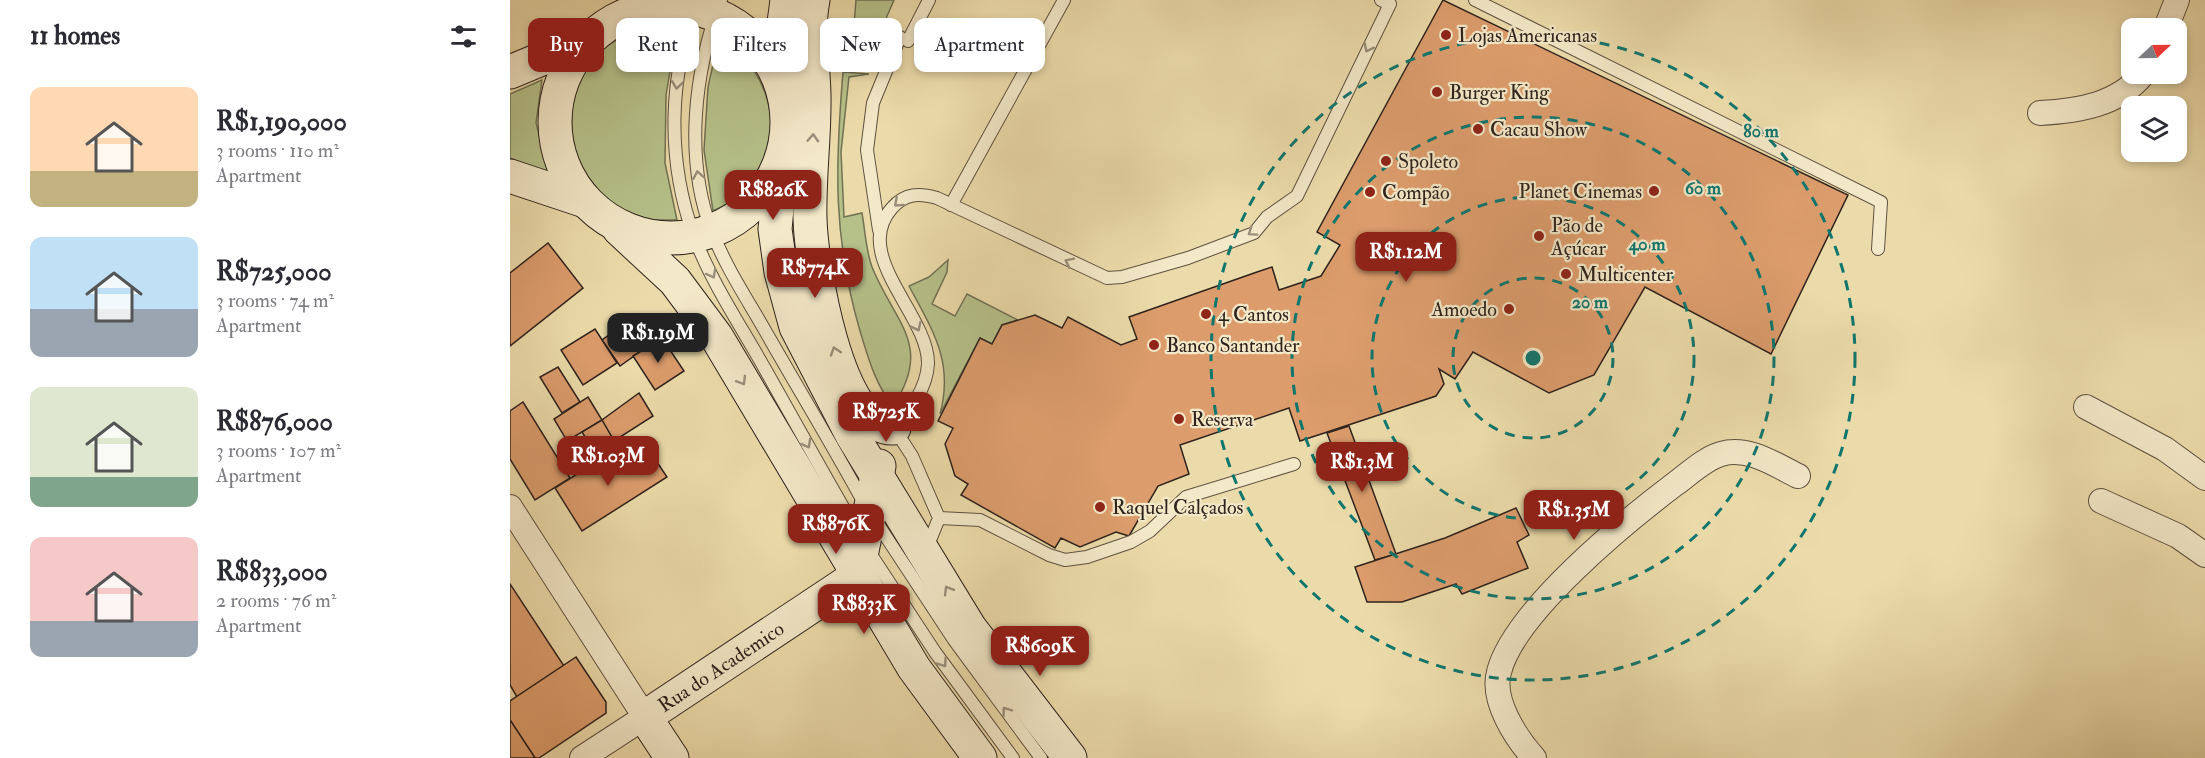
<!DOCTYPE html>
<meta charset="utf-8">
<style>
:root{--surface:#fff;--page:#f7f7f7;--text:#2b2b33;--muted:#7c7c81;--accent:#8f2418}
body{margin:0;font-family:"IM FELL Double Pica",serif;background:var(--page);color:var(--text);height:100vh;display:flex;flex-direction:column;font-size:22px;white-space:nowrap}
*{box-sizing:border-box;margin:0}
p{font-size:20px;color:var(--muted)}
.icon{flex:none;width:33px;height:33px;fill:none;stroke:currentColor;stroke-width:2;stroke-linecap:round;stroke-linejoin:round}
.map{position:relative;flex:1;overflow:hidden}
.details{display:flex;flex-direction:column;background:var(--surface);width:510px}
.details>*{flex:none}
.hud{position:absolute;left:18px;top:18px;width:570px;height:54px;display:flex;gap:12px}
.needle{width:39px;rotate:68deg}
.buttons{position:absolute;left:1611px;top:18px;display:grid;gap:12px}
.buttons a{display:grid;place-items:center;width:66px;height:66px;border-radius:12px;background:var(--surface);box-shadow:0 3px 9px #0003;font-size:30px}
.price{position:absolute;translate:-50% -51px;padding:0 14px;border-radius:12px;background:var(--accent);color:#fff;font-size:20px;line-height:39px;filter:drop-shadow(0 2px 3px #0008)}
.price::after{content:'';position:absolute;left:50%;top:36px;width:18px;height:14px;margin-left:-9px;background:inherit;clip-path:polygon(0 0,100% 0,50% 100%)}
.price.active{background:#222;color:#fff}
ul{padding:0;list-style:none}
li{display:flex;align-items:center;gap:18px;height:150px;padding:0 30px}
li span{display:grid;place-items:center;flex:none;width:168px;height:120px;border-radius:12px;color:#555}
li>.icon{margin-inline-start:auto}
span .icon{width:72px;height:72px;fill:#fffc;stroke-width:1}
li b{font-size:26px}
h2{display:flex;justify-content:space-between;align-items:center;height:72px;padding:0 30px;font-size:26px}
.tag{padding:0 21px;border-radius:12px;background:var(--surface);box-shadow:0 3px 9px #0003;font-size:21px;line-height:54px}
.tag.active{background:var(--accent);color:#fff}
main{display:flex;flex:1;min-height:0}
.map>svg:first-child{display:block}
</style>
<main>
<section class="details">
<h2>11 homes<svg class="icon" aria-label="filters" viewBox="0 0 24 24"><path d="M4 7h16M4 17h16"/><circle cx="9" cy="7" r="2"/><circle cx="15" cy="17" r="2"/></svg></h2>
<ul>
<li><span style="background:linear-gradient(#ffd9b3 70%,#c2b280 0)"><svg class="icon" aria-label="home" viewBox="0 0 24 24"><path d="M3 11l9-7 9 7M6 9v11h12V9"/></svg></span><div><b>R$1,190,000</b><p>3 rooms · 110 m²</p><p>Apartment</p></div></li>
<li><span style="background:linear-gradient(#bfe0f5 60%,#9aa5b1 0)"><svg class="icon" aria-label="home" viewBox="0 0 24 24"><path d="M3 11l9-7 9 7M6 9v11h12V9"/></svg></span><div><b>R$725,000</b><p>3 rooms · 74 m²</p><p>Apartment</p></div></li>
<li><span style="background:linear-gradient(#dfe7d0 75%,#7fa58c 0)"><svg class="icon" aria-label="home" viewBox="0 0 24 24"><path d="M3 11l9-7 9 7M6 9v11h12V9"/></svg></span><div><b>R$876,000</b><p>3 rooms · 107 m²</p><p>Apartment</p></div></li>
<li><span style="background:linear-gradient(#f6c9c9 70%,#9aa5b1 0)"><svg class="icon" aria-label="home" viewBox="0 0 24 24"><path d="M3 11l9-7 9 7M6 9v11h12V9"/></svg></span><div><b>R$833,000</b><p>2 rooms · 76 m²</p><p>Apartment</p></div></li>
</ul>
</section>
<div class="map">
<svg width="1695" height="758" viewBox="0 0 1695 758">
<rect width="100%" height="100%" fill="#ecdbaa"/>
<filter id="stains"><feTurbulence type="fractalNoise" baseFrequency=".00333" numOctaves="4"/><feColorMatrix values="0 0 0 0 .2 0 0 0 0 .09 0 0 0 0 .02 0 0 0 .5 -.17"/></filter>
<radialGradient id="worn" r=".72"><stop offset=".6" stop-color="#630" stop-opacity="0"/><stop offset="1" stop-color="#630" stop-opacity=".3"/></radialGradient>
<g fill="#b6c18a" stroke="#727254" stroke-width="1.5">
<path d="M346,0H384L368,37L344,25Z"/>
<path d="M168,24L156,95L155,163L167,220H132L98,203L73,176L61,143L62,106L74,62L99,44L128,27Z"/>
<path d="M209,37C265,68 283,156 228,198C220,203 211,207 203,211L194,150L198,87Z"/>
<path d="M333,72L359,74L339,77L331,152L334,217L352,213C355,230 356,251 362,267C384,322 424,345 383,406C365,384 358,357 350,331C323,238 325,168 333,72Z"/>
<path d="M32,80L26,123L39,173L0,158V94Z"/>
<path d="M438,260L437,272L422,304L445,316L457,294L508,320L492,325L482,344L470,338L430,414C444,362 423,331 399,286L419,277Z"/>
</g>
<g fill="#dc9c6c" stroke="#2e231d" stroke-width="1.5">
<path d="M933,0L1338,195L1261,354L1135,287L1084,375L1039,393L963,352L945,379L929,369L934,384L926,396L790,441L779,408L670,445L679,474L648,486L619,536L606,532L570,547L551,538L545,548L451,495L458,484L445,476L435,444L443,428L428,421L470,338L482,344L492,325L525,315L552,328L558,317L611,345L627,339L619,317L747,272L762,267L769,290L811,276L830,245L807,232Z"/>
<path d="M38,243L73,288L0,346V273Z"/>
<path d="M113,325L131,351L110,366L92,340Z"/>
<path d="M85,329L107,363L73,385L51,350Z"/>
<path d="M152,338L174,371L145,390L123,356Z"/>
<path d="M48,367L70,402L52,413L30,377Z"/>
<path d="M129,393L143,416L104,441L92,420Z"/>
<path d="M78,397L92,420L57,441L44,419Z"/>
<path d="M13,402L60,478L25,500L0,459V411Z"/>
<path d="M92,420L108,448L89,460L72,432Z"/>
<path d="M839,426L886,554L865,560L817,433Z"/>
<path d="M108,448L119,466L141,453L157,477L72,531L45,488Z"/>
<path d="M1006,508L1019,535L1007,542L1018,568L952,594L946,584L892,602H857L845,567L935,538Z"/>
<path d="M0,584L54,666L7,697L0,685Z"/>
<path d="M66,657L96,702V713L29,758H25L0,720V701Z"/>
<path d="M0,720L25,758H0Z"/>
</g>
<g fill="none" stroke-linecap="round" stroke-linejoin="round">
<defs>
<g id="lane">
<path d="M190,0C157,73 157,161 184,236C201,282 231,326 255,369C286,424 317,480 349,535"/>
<path d="M211,0C184,72 174,159 202,232C217,270 241,305 261,341C292,395 324,448 354,503"/>
<path d="M965,0L1371,202L1368,249"/>
<path d="M398,41L419,0"/>
<path d="M441,205L554,0"/>
<path d="M369,230L357,150L363,103L390,37"/>
<path d="M429,518L470,520L539,555L555,560L577,557L621,542L640,531L676,497L784,464"/>
<path d="M365,520L444,640L531,758"/>
<path d="M358,550L425,652L503,758"/>
<path d="M416,550L429,518L402,456L384,428C400,412 417,387 418,364C419,315 340,255 382,208C395,193 409,193 427,198L597,278L612,277L678,258L744,233L757,217L787,196L880,4L871,0"/>
</g>
<g id="street">
<path d="M1656,28L1667,0"/>
<path d="M1530,113C1568,111 1608,105 1633,74"/>
<path d="M1576,407L1655,449L1695,478"/>
<path d="M1591,501L1668,536L1695,555"/>
<path d="M0,507L135,717L72,758"/>
<path d="M1024,758C1006,738 981,700 989,672C1004,612 1116,521 1165,484C1179,474 1194,459 1211,454C1238,446 1264,464 1288,476"/>
</g>
<g id="secondary">
<path d="M303,0C296,35 305,69 304,104C304,142 299,180 300,218C301,262 327,431 384,428"/>
<circle cx="161" cy="122" r="116"/>
<path d="M0,72L77,40"/>
<path d="M273,83L272,38L277,0"/>
<path d="M271,168L265,229L271,272L286,327L342,435L460,628L560,758"/>
<path d="M0,176L75,201"/>
<path d="M109,229L165,281L206,336L404,668L470,758"/>
<path d="M347,576L369,466"/>
<path id="s1" d="M162,758L135,717L347,576"/>
</g>
</defs>
<use href="#lane" stroke="#5e5140" stroke-width="14"/>
<use href="#street" stroke="#5e5140" stroke-width="26"/>
<use href="#secondary" stroke="#2e231d" stroke-width="35"/>
<use href="#lane" stroke="#f3e8c8" stroke-width="12"/>
<use href="#street" stroke="#f3e8c8" stroke-width="24"/>
<use href="#secondary" stroke="#f3e8c8" stroke-width="33"/>
</g>
<defs><path id="oneway-chevron" d="M-2-3.5L2.5 0L-2 3.5" fill="none" stroke-width="1.6" stroke-linecap="round" stroke-linejoin="round" transform="scale(1.5)"/></defs>
<g stroke="#9a8f7b">
<use href="#oneway-chevron" transform="translate(858 48) rotate(117)"/>
<use href="#oneway-chevron" transform="translate(167 85) rotate(98)"/>
<use href="#oneway-chevron" transform="translate(303 138) rotate(-87)"/>
<use href="#oneway-chevron" transform="translate(188 175) rotate(-100)"/>
<use href="#oneway-chevron" transform="translate(388 203) rotate(138)"/>
<use href="#oneway-chevron" transform="translate(742 232) rotate(146)"/>
<use href="#oneway-chevron" transform="translate(559 262) rotate(-154)"/>
<use href="#oneway-chevron" transform="translate(202 274) rotate(61)"/>
<use href="#oneway-chevron" transform="translate(407 327) rotate(64)"/>
<use href="#oneway-chevron" transform="translate(325 351) rotate(-108)"/>
<use href="#oneway-chevron" transform="translate(232 381) rotate(59)"/>
<use href="#oneway-chevron" transform="translate(297 444) rotate(61)"/>
<use href="#oneway-chevron" transform="translate(438 590) rotate(-121)"/>
<use href="#oneway-chevron" transform="translate(433 663) rotate(55)"/>
<use href="#oneway-chevron" transform="translate(496 711) rotate(-126)"/>
</g>
<g fill="none" stroke="#0f766e" stroke-width="3" stroke-dasharray="10 8">
<circle cx="1023" cy="358" r="80"/>
<circle cx="1023" cy="358" r="161"/>
<circle cx="1023" cy="358" r="241"/>
<circle cx="1023" cy="358" r="322"/>
</g>
<g fill="#8f2418" stroke="#f3e8c8" stroke-width="2">
<circle cx="936" cy="35" r="6"/>
<circle cx="927" cy="92" r="6"/>
<circle cx="968" cy="129" r="6"/>
<circle cx="876" cy="161" r="6"/>
<circle cx="1144" cy="191" r="6"/>
<circle cx="860" cy="192" r="6"/>
<circle cx="1029" cy="236" r="6"/>
<circle cx="1056" cy="274" r="6"/>
<circle cx="999" cy="309" r="6"/>
<circle cx="696" cy="314" r="6"/>
<circle cx="644" cy="345" r="6"/>
<circle cx="669" cy="419" r="6"/>
<circle cx="590" cy="507" r="6"/>
</g>
<g text-anchor="middle" dominant-baseline="central" stroke-width="4.5" stroke-linejoin="round" paint-order="stroke">
<g font-size="20" fill="#2e231d" stroke="#f3e8c8" text-anchor="start">
<text x="948" y="35">Lojas Americanas</text>
<text x="939" y="92">Burger King</text>
<text x="980" y="129">Cacau Show</text>
<text x="888" y="161">Spoleto</text>
<text x="1132" y="191" text-anchor="end">Planet Cinemas</text>
<text x="872" y="192">Compão</text>
<text x="1041" y="225">Pão de<tspan x="1041" dy="23">Açúcar</tspan></text>
<text x="1068" y="274">Multicenter</text>
<text x="987" y="309" text-anchor="end">Amoedo</text>
<text x="708" y="314">4 Cantos</text>
<text x="656" y="345">Banco Santander</text>
<text x="681" y="419">Reserva</text>
<text x="602" y="507">Raquel Calçados</text>
</g>
<g font-size="20" fill="#2e231d" stroke="#f3e8c8">
<text stroke="none"><textPath href="#s1" startOffset="140">Rua do Academico</textPath></text>
</g>
</g>
<circle cx="1023" cy="358" r="9" fill="#0f766e" stroke="#f3e8c8" stroke-width="3"/>
<g font-size="18" text-anchor="middle" font-weight="bold" fill="#0f766e" stroke="#f3e8c8" stroke-width="4.5" stroke-linejoin="round" paint-order="stroke">
<text x="1251" y="137">80 m</text>
<text x="1193" y="194">60 m</text>
<text x="1137" y="250">40 m</text>
<text x="1080" y="308">20 m</text>
</g>
<rect width="100%" height="100%" filter="url(#stains)"/>
<rect width="100%" height="100%" fill="url(#worn)"/>
</svg>
<div class="buttons">
<a><svg class="needle" viewBox="-14 -14 28 28"><path d="M0-13l5 13h-10z" fill="#e53935"/><path d="M0 13l5-13h-10z" fill="#7c7c81"/></svg></a>
<a><svg class="icon" aria-label="layers" viewBox="0 0 24 24"><path d="M12 4l9 5-9 5-9-5zM3 14l9 5 9-5"/></svg></a>
</div>
<b class="price" style="left:263px;top:221px">R$826K</b>
<b class="price" style="left:896px;top:283px">R$1.12M</b>
<b class="price" style="left:305px;top:299px">R$774K</b>
<b class="price active" style="left:148px;top:364px">R$1.19M</b>
<b class="price" style="left:376px;top:443px">R$725K</b>
<b class="price" style="left:98px;top:487px">R$1.03M</b>
<b class="price" style="left:852px;top:493px">R$1.3M</b>
<b class="price" style="left:1064px;top:541px">R$1.35M</b>
<b class="price" style="left:326px;top:555px">R$876K</b>
<b class="price" style="left:354px;top:635px">R$833K</b>
<b class="price" style="left:530px;top:677px">R$609K</b>
<div class="hud">
<a class="tag active">Buy</a>
<a class="tag">Rent</a>
<a class="tag">Filters</a>
<a class="tag">New</a>
<a class="tag">Apartment</a>
</div>
</div>
</main>
